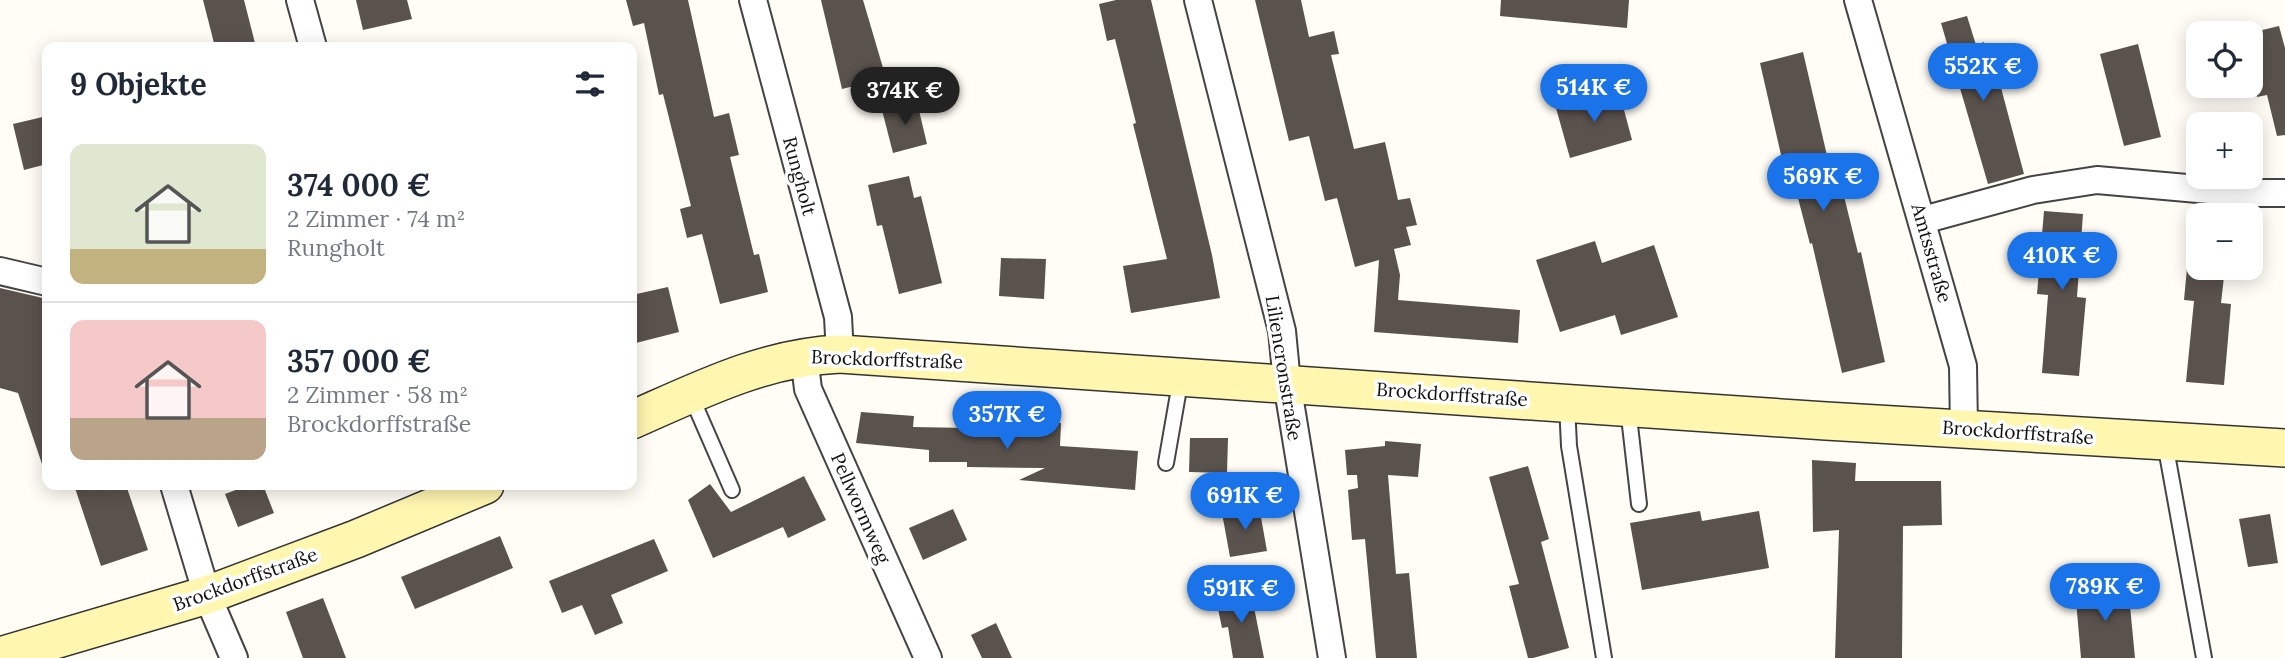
<!DOCTYPE html>
<html lang="de">
<meta charset="utf-8">
<style>
:root{--surface:#fff;--page:#f6f6f7;--text:#1f2937;--muted:#747a83;--line:#e0e1e3;--accent:#1a73e8}
body{margin:0;font-family:Lora,serif;background:var(--page);color:var(--text);height:100vh;display:flex;flex-direction:column;font-size:26px;white-space:nowrap}
*{box-sizing:border-box;margin:0}
p{font-size:23px;color:var(--muted)}
.icon{flex:none;width:38px;height:38px;fill:none;stroke:currentColor;stroke-width:2;stroke-linecap:round;stroke-linejoin:round}
.map{position:relative;flex:1;overflow:hidden}
.side{position:absolute;left:42px;top:42px;width:595px;height:448px;display:flex;flex-direction:column;background:var(--surface);border-radius:14px;box-shadow:0 4px 18px #0003}
.side>*{flex:none}
.tools{position:absolute;left:2186px;top:21px;display:grid;gap:14px}
.tools a{display:grid;place-items:center;width:77px;height:77px;border-radius:14px;background:var(--surface);box-shadow:0 4px 18px #0003;font-size:35px}
.price{position:absolute;translate:-50% -60px;padding:0 16px;border-radius:24px;background:var(--accent);color:#fff;font-size:23px;line-height:46px;filter:drop-shadow(0 2px 4px #0008)}
.price::after{content:'';position:absolute;left:50%;top:42px;width:21px;height:16px;margin-left:-10px;background:inherit;clip-path:polygon(0 0,100% 0,50% 100%)}
.price.on{background:#222;color:#fff}
ul{padding:0;list-style:none}
li{display:flex;align-items:center;gap:21px;height:175px;padding:0 28px}
li+li{border-top:2px solid var(--line)}
li span{display:grid;place-items:center;flex:none;width:196px;height:140px;border-radius:14px;color:#555}
li>.icon{margin-inline-start:auto}
span .icon{width:84px;height:84px;fill:#fffc;stroke-width:1}
li b{font-size:30px}
h2{display:flex;justify-content:space-between;align-items:center;height:84px;padding:0 28px;font-size:30px}
.map>svg:first-child{display:block}
</style>
<div class="map">
<svg width="2285" height="658" viewBox="0 0 2285 658">
<rect width="100%" height="100%" fill="#fffdf5"/>
<g fill="#5a524d">
<path d="M203,0H244L256,47H215Z"/>
<path d="M356,0H407L412,19L363,30Z"/>
<path d="M626,0H688L714,117L729,113L739,155L730,157L754,255L759,254L768,292L720,304L702,234L687,238L680,209L691,206L663,94L659,95L644,23L633,26Z"/>
<path d="M821,0H863L886,78L842,89Z"/>
<path d="M1116,0H1151L1212,255L1220,298L1131,313L1123,266L1167,259L1133,124L1136,123L1115,39L1107,41L1099,4Z"/>
<path d="M1255,0H1301L1309,37L1334,31L1339,54L1331,55L1354,149L1385,142L1398,200L1410,198L1417,225L1406,227L1411,245L1394,249L1400,275L1398,300L1520,310L1518,343L1374,332L1379,260L1355,267L1337,198L1325,201L1309,136L1289,141Z"/>
<path d="M1501,0H1629L1627,28L1500,16Z"/>
<path d="M1967,16L1976,45L1984,42L1997,85L2000,84L2024,174L1988,184L1941,23Z"/>
<path d="M2279,26L2285,48V135L2277,136L2267,95L2257,97L2250,70V33Z"/>
<path d="M2138,44L2161,137L2124,146L2100,54Z"/>
<path d="M1803,52L1835,190L1842,188L1858,253L1861,252L1885,362L1842,373L1812,243L1810,244L1793,179L1787,181L1760,63Z"/>
<path d="M1619,91L1632,140L1570,158L1556,108Z"/>
<path d="M917,102L927,144L893,153L882,110Z"/>
<path d="M47,116V164L24,170L13,124Z"/>
<path d="M909,176L914,198L921,196L942,283L899,294L882,225L877,226L868,185Z"/>
<path d="M2044,211L2083,214L2077,297L2086,298L2079,376L2042,373L2048,295L2037,294Z"/>
<path d="M1595,241L1602,263L1654,245L1678,317L1621,335L1615,315L1560,332L1536,260Z"/>
<path d="M1001,258L1046,259L1044,299L999,296Z"/>
<path d="M2187,268H2225L2221,303L2231,304L2224,385L2186,382L2194,301L2184,300Z"/>
<path d="M668,287L679,332L632,344V295Z"/>
<path d="M0,288L47,299V466L43,467L18,393L0,388Z"/>
<path d="M861,412L914,416L913,427L968,428V433L1032,434V421L1061,423L1060,446L1138,451L1135,490L1019,480L1045,468L967,467V462H929V450L856,443Z"/>
<path d="M1190,438H1228L1227,473L1189,472Z"/>
<path d="M1385,441L1421,444L1418,477L1388,475L1396,574L1409,573L1417,658H1376L1365,539L1352,540L1348,490L1358,488L1357,475H1347L1345,450L1385,446Z"/>
<path d="M1812,460L1856,463L1855,481H1941L1942,525L1903,526L1902,658H1835L1839,530L1813,532Z"/>
<path d="M1528,466L1549,539L1541,542L1569,648L1533,658H1528L1509,586L1519,584L1489,477Z"/>
<path d="M804,476L826,520L788,538L783,527L713,558L688,500L710,484L731,512Z"/>
<path d="M74,485H126L148,550L101,566Z"/>
<path d="M249,485H263L274,513L238,527L225,494Z"/>
<path d="M1259,506L1267,551L1230,557L1222,513Z"/>
<path d="M953,509L967,540L923,560L909,528Z"/>
<path d="M1700,511L1702,521L1759,511L1769,568L1642,590L1630,523Z"/>
<path d="M2270,514L2278,563L2248,567L2239,519Z"/>
<path d="M500,536L513,568L415,609L401,577Z"/>
<path d="M654,539L668,571L611,595L623,623L595,635L582,605L562,613L549,581Z"/>
<path d="M2128,585L2135,658H2081L2075,589Z"/>
<path d="M1251,592L1264,658H1233L1228,627L1222,628L1216,599Z"/>
<path d="M323,598L346,658H303L286,612Z"/>
<path d="M996,623L1012,658H982L971,635Z"/>
</g>
<g fill="none" stroke-linecap="round" stroke-linejoin="round">
<defs>
<g id="lane">
<path d="M691,396L732,490"/>
<path d="M1567,404L1569,446L1604,658"/>
<path d="M1628,408L1639,504"/>
<path d="M2165,443L2204,658"/>
<path d="M1166,463L1181,377"/>
</g>
<g id="street">
<path d="M300,0L313,47"/>
<path d="M753,0L838,317L840,354"/>
<path d="M1198,0L1282,331L1287,383L1332,658"/>
<path d="M1858,0L1963,366L1964,429"/>
<path d="M1923,220L2033,190L2097,180L2243,193H2285"/>
<path d="M0,271L47,282"/>
<path d="M804,356L808,389L928,658"/>
<path d="M174,485L207,595L234,658"/>
</g>
<g id="secondary">
<path d="M632,420C700,390 765,357 840,354L1826,421L2285,448"/>
<path d="M0,656L207,595L356,539L485,485"/>
</g>
</defs>
<use href="#lane" stroke="#444" stroke-width="18"/>
<use href="#street" stroke="#444" stroke-width="30"/>
<use href="#secondary" stroke="#333" stroke-width="40"/>
<use href="#lane" stroke="#fff" stroke-width="14"/>
<use href="#street" stroke="#fff" stroke-width="26"/>
<use href="#secondary" stroke="#fff6b0" stroke-width="37"/>
</g>
<g text-anchor="middle" dominant-baseline="central" stroke-width="7" stroke-linejoin="round" paint-order="stroke">
<g font-size="19" fill="#111" stroke="#fff">
<text transform="translate(800 176) rotate(75)">Rungholt</text>
<text transform="translate(1932 253) rotate(74)">Amtsstraße</text>
<text transform="translate(887 359) rotate(2)">Brockdorffstraße</text>
<text transform="translate(1284 368) rotate(81)">Liliencronstraße</text>
<text transform="translate(1452 394) rotate(4)">Brockdorffstraße</text>
<text transform="translate(2018 432) rotate(4)">Brockdorffstraße</text>
<text transform="translate(861 508) rotate(66)">Pellwormweg</text>
<text transform="translate(245 579) rotate(-20)">Brockdorffstraße</text>
</g>
</g>
</svg>
<div class="tools">
<a><svg class="icon" aria-label="locate" viewBox="0 0 24 24"><circle cx="12" cy="12" r="6"/><path d="M12 2v4M12 18v4M2 12h4M18 12h4"/></svg></a>
<a>+</a>
<a>−</a>
</div>
<b class="price" style="left:1983px;top:103px">552K €</b>
<b class="price" style="left:1594px;top:124px">514K €</b>
<b class="price on" style="left:905px;top:127px">374K €</b>
<b class="price" style="left:1823px;top:213px">569K €</b>
<b class="price" style="left:2062px;top:292px">410K €</b>
<b class="price" style="left:1007px;top:451px">357K €</b>
<b class="price" style="left:1245px;top:532px">691K €</b>
<b class="price" style="left:2105px;top:623px">789K €</b>
<b class="price" style="left:1241px;top:625px">591K €</b>
<section class="side">
<h2>9 Objekte<svg class="icon" aria-label="filters" viewBox="0 0 24 24"><path d="M4 7h16M4 17h16"/><circle cx="9" cy="7" r="2"/><circle cx="15" cy="17" r="2"/></svg></h2>
<ul>
<li><span style="background:linear-gradient(#dfe7d0 75%,#c2b280 0)"><svg class="icon" aria-label="home" viewBox="0 0 24 24"><path d="M3 11l9-7 9 7M6 9v11h12V9"/></svg></span><div><b>374 000 €</b><p>2 Zimmer · 74 m²</p><p>Rungholt</p></div></li>
<li><span style="background:linear-gradient(#f6c9c9 70%,#b9a48a 0)"><svg class="icon" aria-label="home" viewBox="0 0 24 24"><path d="M3 11l9-7 9 7M6 9v11h12V9"/></svg></span><div><b>357 000 €</b><p>2 Zimmer · 58 m²</p><p>Brockdorffstraße</p></div></li>
</ul>
</section>
</div>
